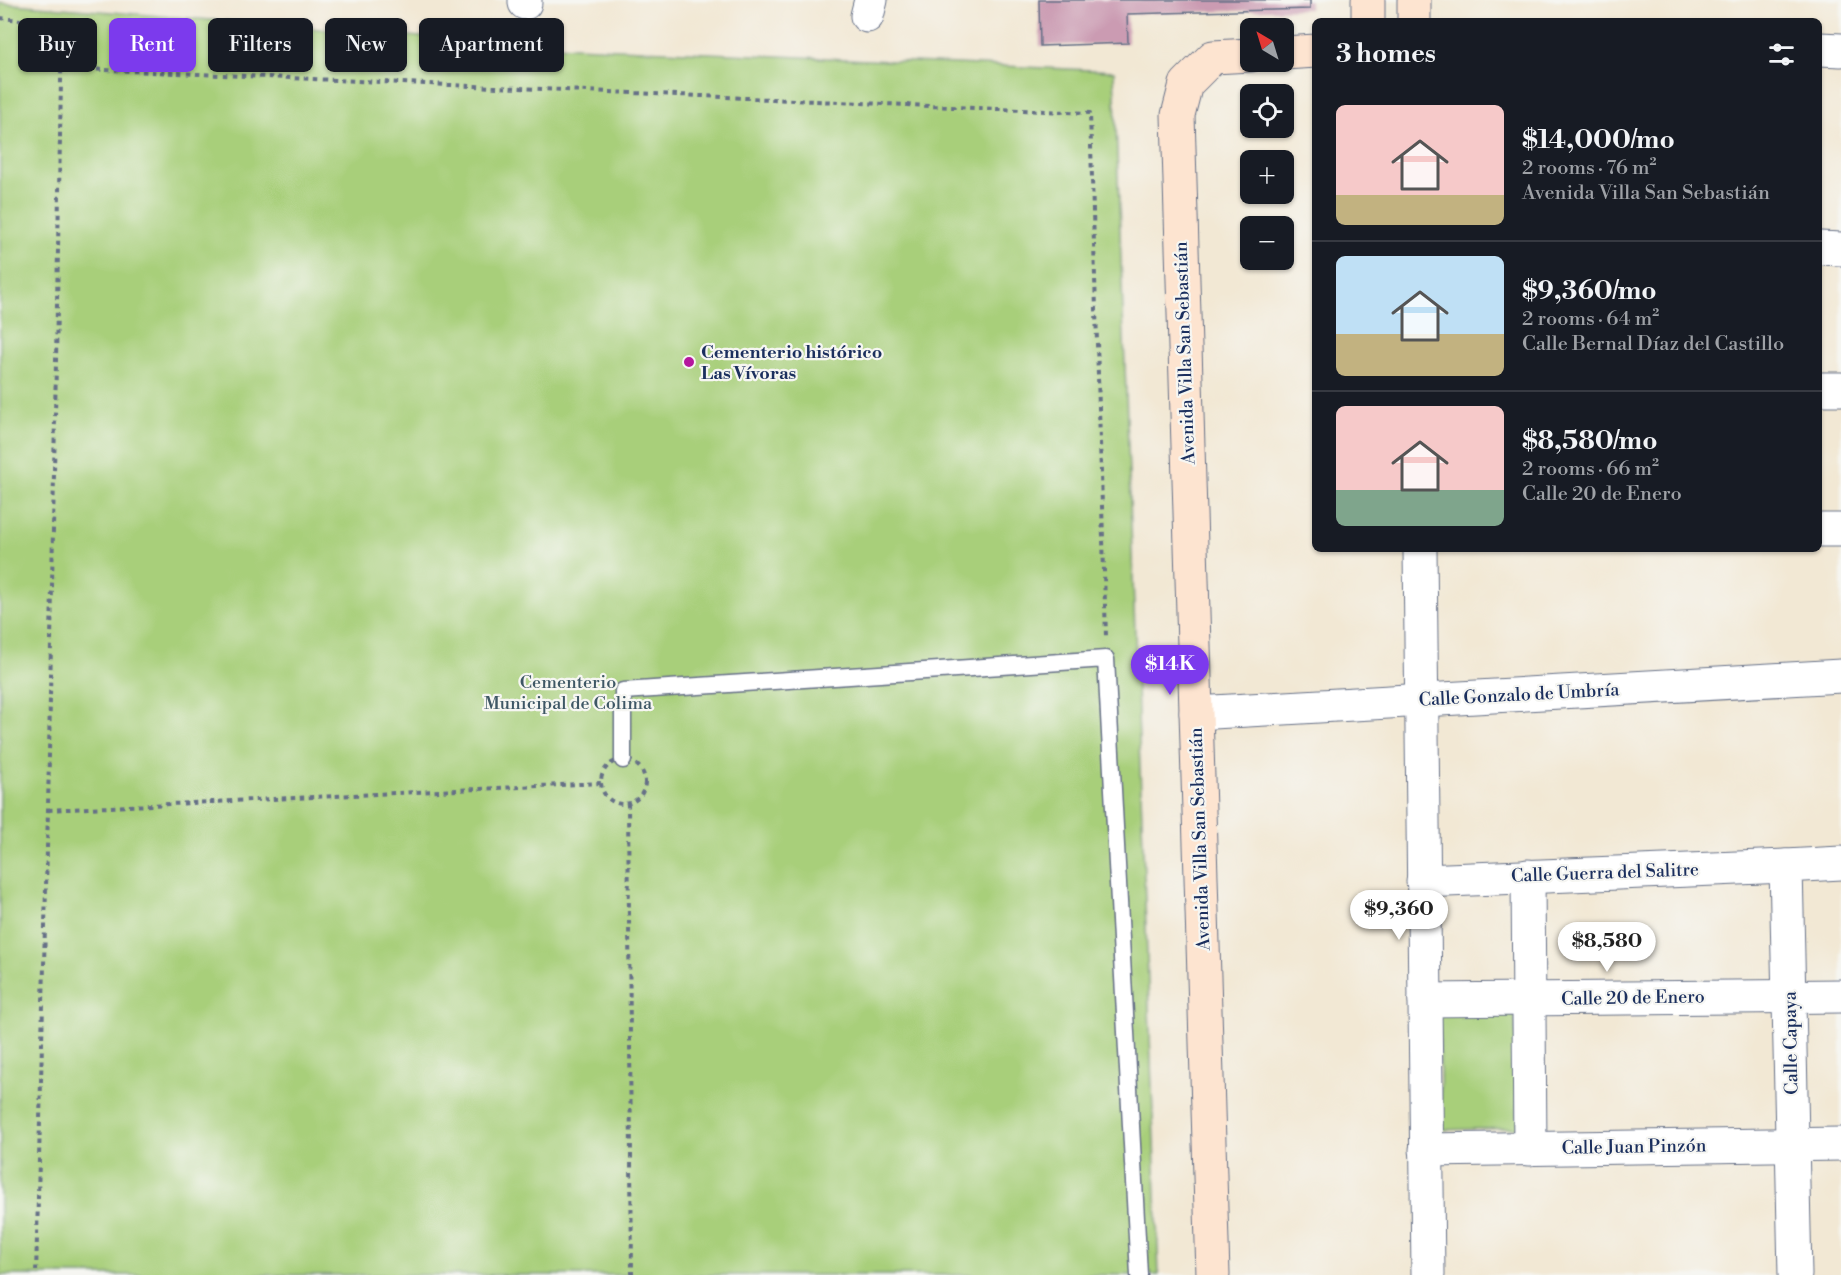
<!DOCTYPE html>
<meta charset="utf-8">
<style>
:root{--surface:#171b24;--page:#20242c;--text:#f1f3f6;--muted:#9ea1a6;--line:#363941;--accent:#7c3aed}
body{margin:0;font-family:"Libre Bodoni",serif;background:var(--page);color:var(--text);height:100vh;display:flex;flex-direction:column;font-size:22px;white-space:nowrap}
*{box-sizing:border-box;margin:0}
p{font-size:20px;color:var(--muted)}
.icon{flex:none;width:33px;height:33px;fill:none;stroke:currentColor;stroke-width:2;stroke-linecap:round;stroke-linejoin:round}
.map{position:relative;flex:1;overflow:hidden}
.sheet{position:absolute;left:1312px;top:18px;width:510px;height:534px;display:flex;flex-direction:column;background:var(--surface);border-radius:9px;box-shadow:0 2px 4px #0004}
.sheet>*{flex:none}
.guide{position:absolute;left:18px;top:18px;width:570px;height:54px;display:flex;gap:12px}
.needle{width:39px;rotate:322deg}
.tools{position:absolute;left:1240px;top:18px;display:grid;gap:12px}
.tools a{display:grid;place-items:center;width:54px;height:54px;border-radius:9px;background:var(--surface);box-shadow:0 2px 4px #0004;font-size:30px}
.price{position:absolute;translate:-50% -51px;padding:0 14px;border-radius:21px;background:#fff;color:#222;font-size:20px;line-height:39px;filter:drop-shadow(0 2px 3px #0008)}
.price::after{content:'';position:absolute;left:50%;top:36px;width:18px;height:14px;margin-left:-9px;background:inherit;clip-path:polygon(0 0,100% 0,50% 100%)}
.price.selected{background:var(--accent);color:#fff}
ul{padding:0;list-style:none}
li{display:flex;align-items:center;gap:18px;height:150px;padding:0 24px}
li+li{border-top:2px solid var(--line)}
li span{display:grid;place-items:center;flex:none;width:168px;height:120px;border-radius:9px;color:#555}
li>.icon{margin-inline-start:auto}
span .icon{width:72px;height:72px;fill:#fffc;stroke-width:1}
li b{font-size:26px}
h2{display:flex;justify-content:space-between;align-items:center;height:72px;padding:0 24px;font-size:26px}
.pill{padding:0 21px;border-radius:9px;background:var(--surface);box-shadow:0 2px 4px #0004;font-size:21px;line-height:54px}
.pill.selected{background:var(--accent);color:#fff}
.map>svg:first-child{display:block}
</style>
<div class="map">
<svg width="1841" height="1275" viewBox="0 0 1841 1275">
<rect width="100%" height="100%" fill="#f6f6f2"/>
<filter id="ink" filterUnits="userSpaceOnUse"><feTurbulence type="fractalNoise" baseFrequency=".0167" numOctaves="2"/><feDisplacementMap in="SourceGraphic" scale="12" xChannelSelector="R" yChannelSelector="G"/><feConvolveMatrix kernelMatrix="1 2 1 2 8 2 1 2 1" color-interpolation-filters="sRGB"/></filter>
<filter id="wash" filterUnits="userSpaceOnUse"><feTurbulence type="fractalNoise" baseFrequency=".008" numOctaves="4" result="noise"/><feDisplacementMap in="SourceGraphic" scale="24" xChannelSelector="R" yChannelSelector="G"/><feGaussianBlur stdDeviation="1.35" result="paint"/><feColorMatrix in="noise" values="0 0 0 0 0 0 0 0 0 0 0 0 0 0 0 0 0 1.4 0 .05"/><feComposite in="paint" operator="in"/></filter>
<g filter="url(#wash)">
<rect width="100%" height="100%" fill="#f2e8d4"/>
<g fill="#a8cf7a" stroke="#627f6c" stroke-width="1.5">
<path d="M0,3L507,44L1114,71L1159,1275H0Z"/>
<path d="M1515,1011L1518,1128L1441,1130L1439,1013Z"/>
</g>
<g id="blocks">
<path fill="#cb9bb2" d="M1039,0H1310V9L1127,14L1128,43L1040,46Z"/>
</g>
</g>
<g filter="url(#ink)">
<use href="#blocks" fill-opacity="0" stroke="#667087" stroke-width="1.5"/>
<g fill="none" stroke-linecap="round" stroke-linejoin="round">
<defs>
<path id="lane" d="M623,760V691L1106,659L1139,1275"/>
<g id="street">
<path d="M525,3V0"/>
<path d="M867,16L871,0"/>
<path d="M1820,49L1841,50"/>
<path d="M1820,248L1841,249"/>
<path d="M1820,389H1841"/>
<path d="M1820,530H1841"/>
<path d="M1420,549L1428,1275"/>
<path d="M1196,713L1841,676"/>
<path d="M1528,876L1530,1149"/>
<path d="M1423,881L1786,866"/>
<path d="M1425,1000L1841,996"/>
<path d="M1426,1150L1841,1144"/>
<path d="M1795,1275L1786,866L1841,863"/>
</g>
<g id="secondary">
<path d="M1368,0V21"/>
<path d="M1414,21V0"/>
<path d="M1284,53L1316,51"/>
<path d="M1213,1275L1178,115L1186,84L1213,57L1251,55"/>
</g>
</defs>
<use href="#lane" stroke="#667087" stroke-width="19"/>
<use href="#street" stroke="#667087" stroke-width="35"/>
<use href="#secondary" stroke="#667087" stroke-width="35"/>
<g stroke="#667087" stroke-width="4" stroke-dasharray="4.5 4.5" stroke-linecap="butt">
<path d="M0,18L62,24L48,810L36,1275"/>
<path d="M61,68L1090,113L1106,637"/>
<circle cx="623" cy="782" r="22"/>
<path d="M628,803L632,1275"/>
<path d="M48,810L601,783"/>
</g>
<use href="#lane" stroke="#fff" stroke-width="16"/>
<use href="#street" stroke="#fff" stroke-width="33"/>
<use href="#secondary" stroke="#fde4d0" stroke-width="33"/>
</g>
</g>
<circle fill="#b5179e" stroke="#f6f6f2" stroke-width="2" cx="689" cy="362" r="6"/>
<g text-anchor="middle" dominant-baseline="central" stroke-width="4.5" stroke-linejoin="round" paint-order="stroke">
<g font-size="18" font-weight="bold" fill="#1b2f5e" stroke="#f6f6f2" text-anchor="start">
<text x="701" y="352">Cementerio histórico<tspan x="701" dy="21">Las Vívoras</tspan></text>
</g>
<g font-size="18" fill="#1b2f5e" stroke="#f6f6f2">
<text transform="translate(1185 353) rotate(-92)">Avenida Villa San Sebastián</text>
<text transform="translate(1519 695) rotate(-3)">Calle Gonzalo de Umbría</text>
<text transform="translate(1200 839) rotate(-92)">Avenida Villa San Sebastián</text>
<text transform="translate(1605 873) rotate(-2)">Calle Guerra del Salitre</text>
<text transform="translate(1633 998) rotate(-1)">Calle 20 de Enero</text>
<text transform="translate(1791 1043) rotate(-91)">Calle Capaya</text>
<text transform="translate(1634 1147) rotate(-1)">Calle Juan Pinzón</text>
</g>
<g font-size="18" fill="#3e5765" stroke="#f6f6f2">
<text x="568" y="682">Cementerio<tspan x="568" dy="21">Municipal de Colima</tspan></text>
</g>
</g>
</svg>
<div class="tools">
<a><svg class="needle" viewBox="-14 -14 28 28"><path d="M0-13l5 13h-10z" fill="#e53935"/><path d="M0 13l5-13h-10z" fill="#9ea1a6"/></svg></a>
<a><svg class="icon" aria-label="locate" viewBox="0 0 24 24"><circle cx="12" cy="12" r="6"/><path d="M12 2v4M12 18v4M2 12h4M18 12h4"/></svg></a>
<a>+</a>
<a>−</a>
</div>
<b class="price selected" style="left:1170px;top:696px">$14K</b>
<b class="price" style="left:1399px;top:941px">$9,360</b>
<b class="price" style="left:1607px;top:973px">$8,580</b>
<div class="guide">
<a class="pill">Buy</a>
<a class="pill selected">Rent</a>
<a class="pill">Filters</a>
<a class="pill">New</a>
<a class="pill">Apartment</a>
</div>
<section class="sheet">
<h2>3 homes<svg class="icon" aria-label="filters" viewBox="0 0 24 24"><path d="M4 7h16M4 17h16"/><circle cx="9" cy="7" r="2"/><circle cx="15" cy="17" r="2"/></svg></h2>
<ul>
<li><span style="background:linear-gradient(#f6c9c9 75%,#c2b280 0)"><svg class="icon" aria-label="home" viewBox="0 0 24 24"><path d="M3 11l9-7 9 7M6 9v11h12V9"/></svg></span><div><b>$14,000/mo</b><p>2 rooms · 76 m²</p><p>Avenida Villa San Sebastián</p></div></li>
<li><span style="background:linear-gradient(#bfe0f5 65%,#c2b280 0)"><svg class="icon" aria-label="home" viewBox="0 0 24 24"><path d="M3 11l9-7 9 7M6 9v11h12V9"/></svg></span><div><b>$9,360/mo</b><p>2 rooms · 64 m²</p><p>Calle Bernal Díaz del Castillo</p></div></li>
<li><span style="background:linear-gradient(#f6c9c9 70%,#7fa58c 0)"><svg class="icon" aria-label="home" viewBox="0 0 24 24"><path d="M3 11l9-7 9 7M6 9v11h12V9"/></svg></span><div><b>$8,580/mo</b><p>2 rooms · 66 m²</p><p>Calle 20 de Enero</p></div></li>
</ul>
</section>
</div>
